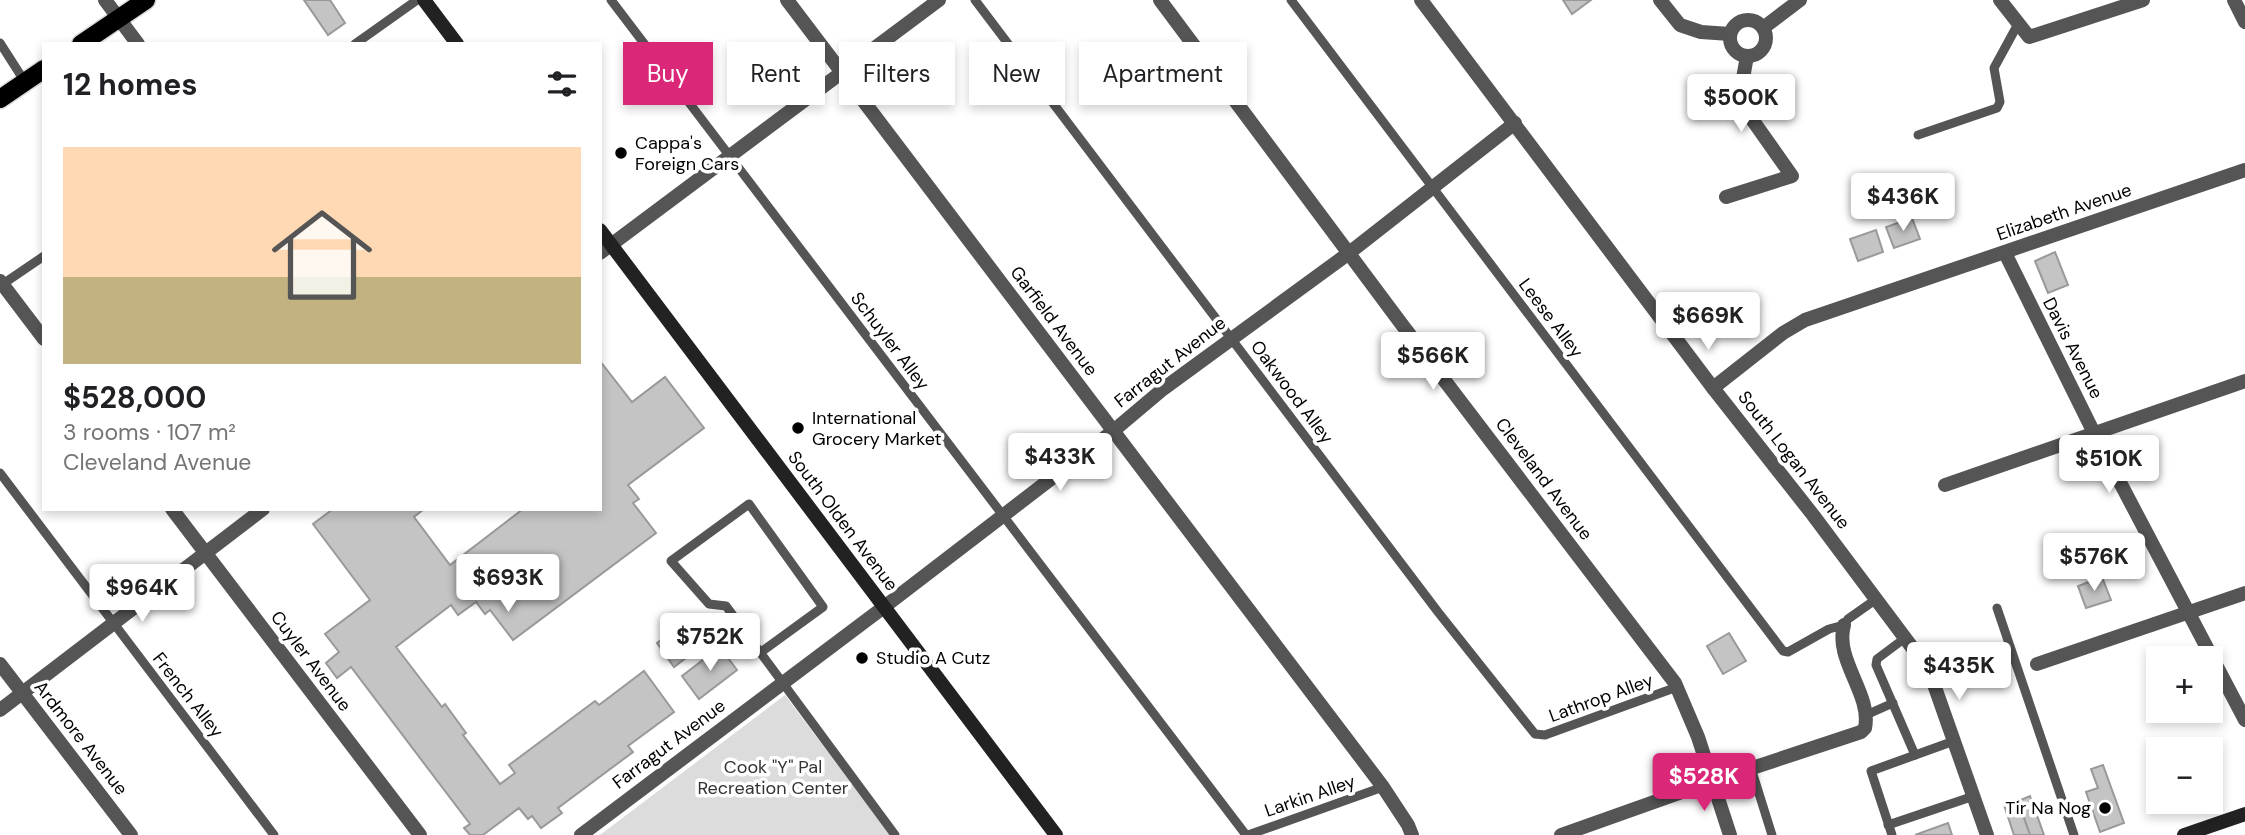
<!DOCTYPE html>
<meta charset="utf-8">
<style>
:root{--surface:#fff;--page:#f6f6f6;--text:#202124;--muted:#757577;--accent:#db2777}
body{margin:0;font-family:"DM Sans",sans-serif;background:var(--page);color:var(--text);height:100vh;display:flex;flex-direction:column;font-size:26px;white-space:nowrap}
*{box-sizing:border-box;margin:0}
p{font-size:23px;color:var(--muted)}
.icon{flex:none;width:38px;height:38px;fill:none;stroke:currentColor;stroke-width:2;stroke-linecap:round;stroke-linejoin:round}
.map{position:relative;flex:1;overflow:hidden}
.panel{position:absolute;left:42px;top:42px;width:560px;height:469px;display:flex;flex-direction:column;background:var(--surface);border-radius:0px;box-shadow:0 4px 10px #0003}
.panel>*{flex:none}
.banner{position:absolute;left:623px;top:42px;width:665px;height:63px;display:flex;gap:14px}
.fabs{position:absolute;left:2146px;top:646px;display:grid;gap:14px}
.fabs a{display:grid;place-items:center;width:77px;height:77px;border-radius:0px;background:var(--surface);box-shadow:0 4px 10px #0003;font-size:35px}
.price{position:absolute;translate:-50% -60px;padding:0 16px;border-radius:7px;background:#fff;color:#222;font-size:23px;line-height:46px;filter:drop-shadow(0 2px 4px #0008)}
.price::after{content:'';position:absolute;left:50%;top:42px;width:21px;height:16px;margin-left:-10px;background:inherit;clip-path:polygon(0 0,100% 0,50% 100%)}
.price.current{background:var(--accent);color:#fff}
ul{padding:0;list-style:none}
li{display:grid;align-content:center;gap:14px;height:371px;padding:0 21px}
li span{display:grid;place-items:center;height:217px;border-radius:0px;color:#555}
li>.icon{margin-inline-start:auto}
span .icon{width:126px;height:126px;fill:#fffc;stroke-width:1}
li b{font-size:30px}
h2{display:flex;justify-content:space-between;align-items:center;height:84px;padding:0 21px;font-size:30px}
.pill{padding:0 24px;border-radius:0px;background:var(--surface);box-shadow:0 4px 10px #0003;font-size:24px;line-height:63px}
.pill.current{background:var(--accent);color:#fff}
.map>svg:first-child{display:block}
</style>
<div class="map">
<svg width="2245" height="835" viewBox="0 0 2245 835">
<rect width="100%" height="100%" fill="#fff"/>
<path fill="#dcdcdc" d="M785,695L890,835H600Z"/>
<g fill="#c4c4c4" stroke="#999" stroke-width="2">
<path d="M304,0H330L345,23L328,35Z"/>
<path d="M1563,0H1591L1572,14Z"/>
<path d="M1912,218L1920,239L1894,248L1886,227Z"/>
<path d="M1876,230L1883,252L1858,261L1850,239Z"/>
<path d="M2055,252L2068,285L2048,293L2035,261Z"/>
<path d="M600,361L632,402L665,377L704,428L628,485L639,499L633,503L656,533L513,640L490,610L485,614L476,602L458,615L451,605L396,647L442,707L445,704L466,733L463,735L500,784L515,773L509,765L595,701L599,705L644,671L674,712L628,746L633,752L558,808L562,813L541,828L532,816L528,819L519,808L483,835H470L464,828L470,824L351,667L337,678L326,663L339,652L325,634L370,600L313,524L333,509H424L414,517L450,565L523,509H600Z"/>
<path d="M2102,577L2111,600L2086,608L2078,586Z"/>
<path d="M695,615L712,638L674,667L657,643Z"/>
<path d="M1729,633L1746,661L1723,674L1707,646Z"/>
<path d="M720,647L737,670L699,699L682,676Z"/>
<path d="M2103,765L2124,823L2100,832L2086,792L2098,788L2091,769Z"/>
<path d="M2030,796L2044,835H2030L2018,801Z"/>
<path d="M2018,801L2030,835H2014L2004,805Z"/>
<path d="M1948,823L1952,835H1915Z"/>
</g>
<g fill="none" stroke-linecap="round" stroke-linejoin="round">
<defs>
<g id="primary">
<path d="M81,44L146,0"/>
<path d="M0,99L44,69"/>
</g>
</defs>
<use href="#primary" stroke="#dbdbdb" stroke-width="21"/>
<g stroke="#555" stroke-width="9">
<path d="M611,0L1246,835"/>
<path d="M975,0L1438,612L1535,734L1545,735L1677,687"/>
<path d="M1291,0L1783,651L1788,652L1829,629L1844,625L1848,619L1875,600"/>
<path d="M0,43L25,82"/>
<path d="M355,44L417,0"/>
<path d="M1918,135L1997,108L2000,102L1994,68L2018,24"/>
<path d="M0,286L44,256"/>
<path d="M0,473L274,835"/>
<path d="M1997,608L2074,835"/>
<path d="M1905,638L1877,659L1876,665L1915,755"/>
<path d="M761,652L823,607L749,504L671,561L709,604L726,606L895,835"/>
<path d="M1866,715L1893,703"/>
<path d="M1751,768L1772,835"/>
<path d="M1888,825L1974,796"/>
<path d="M1248,835L1383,787"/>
<path d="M1892,835L1871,771L1954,741"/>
</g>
<g stroke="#555" stroke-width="14">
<path d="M105,0L138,44"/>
<path d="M787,0L1383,787L1408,825L1412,835"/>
<path d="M1160,0L1400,322L1675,683L1698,737L1730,835"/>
<path d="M1421,0L1713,388L1813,515L1914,650L1931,676L1987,835"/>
<path d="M1660,0L1680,25L1701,32L1730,34"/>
<path d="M2000,0L2029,37L2143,0"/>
<path d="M2234,0L2245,22"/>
<circle cx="1748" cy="38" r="18"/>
<path d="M1763,28L1800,0"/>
<path d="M1726,197L1792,176L1744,108L1742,84L1747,56"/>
<path d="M600,253L939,0"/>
<path d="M2005,253L2094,433L2245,720"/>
<path d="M0,281L44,339"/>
<path d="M1713,388L1783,333L1805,320L2245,170"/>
<path d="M1945,485L2245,381"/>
<path d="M172,509L420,835"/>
<path d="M0,664L131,835"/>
<path d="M2037,664L2245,593"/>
<path d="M0,710L263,509"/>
<path d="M581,835L884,607L1112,432L1163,389L1349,253L1515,123"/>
<path d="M1561,835L1713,781L1861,732L1865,728C1872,694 1834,660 1844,625"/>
</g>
<g stroke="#222" stroke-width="14">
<path d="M424,0L457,44"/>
<path d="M600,230L1056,835"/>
<path d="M2184,835L2245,814"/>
</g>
<use href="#primary" stroke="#000" stroke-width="18"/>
</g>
<g fill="#000" stroke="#fff" stroke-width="2.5">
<circle cx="621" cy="153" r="7"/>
<circle cx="798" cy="428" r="7"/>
<circle cx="862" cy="658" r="7"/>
<circle cx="2105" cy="808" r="7"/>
</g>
<g text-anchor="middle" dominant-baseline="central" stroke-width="7" stroke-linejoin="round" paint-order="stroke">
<g font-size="18" fill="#000" stroke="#fff" text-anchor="start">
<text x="635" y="143">Cappa's<tspan x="635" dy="21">Foreign Cars</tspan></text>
<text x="812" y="418">International<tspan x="812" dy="21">Grocery Market</tspan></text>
<text x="876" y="658">Studio A Cutz</text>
<text x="2091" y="808" text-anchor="end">Tir Na Nog</text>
</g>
<g font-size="18" fill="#000" stroke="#fff">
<text transform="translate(2064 212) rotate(-19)">Elizabeth Avenue</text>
<text transform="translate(1551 318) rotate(53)">Leese Alley</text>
<text transform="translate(1054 321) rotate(53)">Garfield Avenue</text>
<text transform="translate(890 341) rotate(53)">Schuyler Alley</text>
<text transform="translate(2073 348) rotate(63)">Davis Avenue</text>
<text transform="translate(1170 362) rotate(-38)">Farragut Avenue</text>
<text transform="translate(1292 392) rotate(53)">Oakwood Alley</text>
<text transform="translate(1794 460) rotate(52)">South Logan Avenue</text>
<text transform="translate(1544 479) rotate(53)">Cleveland Avenue</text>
<text transform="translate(843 521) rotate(53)">South Olden Avenue</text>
<text transform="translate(311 661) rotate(53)">Cuyler Avenue</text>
<text transform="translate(188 695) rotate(52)">French Alley</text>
<text transform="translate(1601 698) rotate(-20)">Lathrop Alley</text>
<text transform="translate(81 738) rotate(52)">Ardmore Avenue</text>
<text transform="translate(669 744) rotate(-37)">Farragut Avenue</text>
<text transform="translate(1310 796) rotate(-19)">Larkin Alley</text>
</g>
<g font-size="18" fill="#333" stroke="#fff">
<text x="773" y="767">Cook "Y" Pal<tspan x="773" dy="21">Recreation Center</tspan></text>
</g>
</g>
</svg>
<div class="fabs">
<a>+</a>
<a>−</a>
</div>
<b class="price" style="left:1741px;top:134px">$500K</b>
<b class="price" style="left:1903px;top:233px">$436K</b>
<b class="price" style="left:1708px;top:352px">$669K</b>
<b class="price" style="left:1433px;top:392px">$566K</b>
<b class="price" style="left:1060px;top:493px">$433K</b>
<b class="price" style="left:2109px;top:495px">$510K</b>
<b class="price" style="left:2094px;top:593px">$576K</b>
<b class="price" style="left:508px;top:614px">$693K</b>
<b class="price" style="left:142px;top:624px">$964K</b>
<b class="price" style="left:710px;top:673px">$752K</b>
<b class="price" style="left:1959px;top:702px">$435K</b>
<b class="price current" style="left:1704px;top:813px">$528K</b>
<div class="banner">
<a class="pill current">Buy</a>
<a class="pill">Rent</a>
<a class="pill">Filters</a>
<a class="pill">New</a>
<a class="pill">Apartment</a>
</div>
<section class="panel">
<h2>12 homes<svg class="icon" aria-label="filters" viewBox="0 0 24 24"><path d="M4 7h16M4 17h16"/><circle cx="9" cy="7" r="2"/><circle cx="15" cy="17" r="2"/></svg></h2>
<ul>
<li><span style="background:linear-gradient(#ffd9b3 60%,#c2b280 0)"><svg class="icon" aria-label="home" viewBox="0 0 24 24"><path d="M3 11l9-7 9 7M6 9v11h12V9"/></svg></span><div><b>$528,000</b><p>3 rooms · 107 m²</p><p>Cleveland Avenue</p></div></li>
</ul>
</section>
</div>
